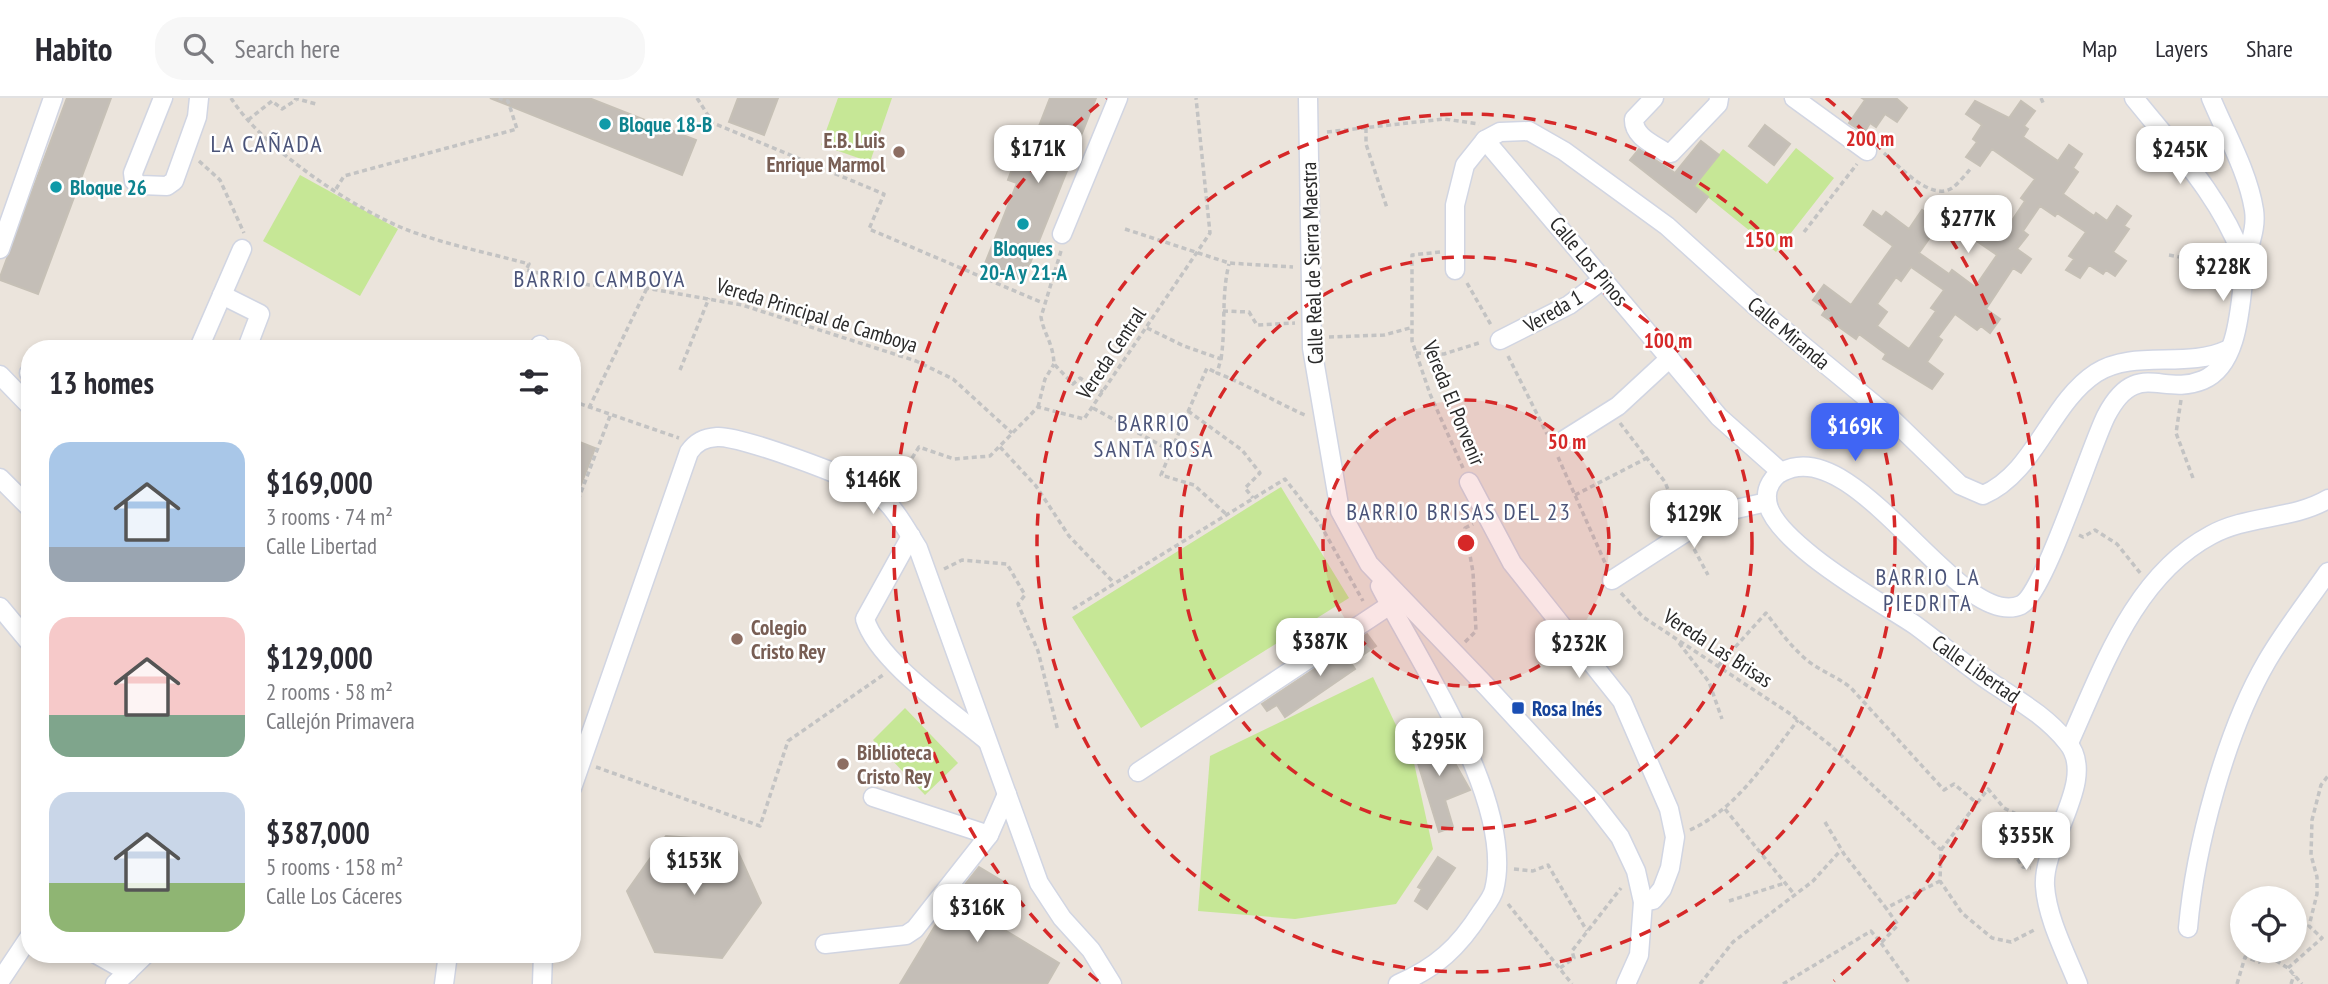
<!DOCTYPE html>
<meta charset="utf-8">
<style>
:root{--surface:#fff;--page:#f7f7f7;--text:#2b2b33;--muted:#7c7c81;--line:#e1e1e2;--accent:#4065f4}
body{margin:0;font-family:"PT Sans Narrow",sans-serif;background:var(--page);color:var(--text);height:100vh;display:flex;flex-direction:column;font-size:26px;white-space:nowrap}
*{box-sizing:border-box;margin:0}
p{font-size:23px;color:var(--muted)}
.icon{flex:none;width:38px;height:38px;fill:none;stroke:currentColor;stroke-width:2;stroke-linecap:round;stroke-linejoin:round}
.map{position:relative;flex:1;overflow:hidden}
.sheet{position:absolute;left:21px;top:242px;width:560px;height:623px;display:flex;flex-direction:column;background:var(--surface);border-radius:28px;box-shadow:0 4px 10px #0003}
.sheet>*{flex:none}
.buttons{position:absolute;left:2230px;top:788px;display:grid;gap:14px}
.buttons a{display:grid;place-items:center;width:77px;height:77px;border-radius:50%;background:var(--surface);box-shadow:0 4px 10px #0003;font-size:35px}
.price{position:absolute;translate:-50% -60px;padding:0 16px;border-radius:14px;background:#fff;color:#222;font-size:23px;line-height:46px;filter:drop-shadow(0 2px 4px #0008)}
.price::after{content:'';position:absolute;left:50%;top:42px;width:21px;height:16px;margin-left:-10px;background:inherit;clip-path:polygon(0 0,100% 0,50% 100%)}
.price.on{background:var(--accent);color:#fff}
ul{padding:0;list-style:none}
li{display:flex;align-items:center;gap:21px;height:175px;padding:0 28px}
li span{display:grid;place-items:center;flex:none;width:196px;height:140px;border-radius:21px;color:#555}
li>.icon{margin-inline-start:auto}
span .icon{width:84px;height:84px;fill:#fffc;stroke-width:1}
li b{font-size:30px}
h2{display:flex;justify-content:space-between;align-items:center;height:84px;padding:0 28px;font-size:30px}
header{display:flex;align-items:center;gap:42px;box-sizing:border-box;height:98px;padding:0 35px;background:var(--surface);border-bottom:2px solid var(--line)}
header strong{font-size:33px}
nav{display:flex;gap:38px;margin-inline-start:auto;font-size:24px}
.search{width:490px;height:63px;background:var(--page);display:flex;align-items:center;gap:18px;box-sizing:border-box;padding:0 24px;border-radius:28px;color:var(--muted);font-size:26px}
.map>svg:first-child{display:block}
</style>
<header>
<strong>Habito</strong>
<div class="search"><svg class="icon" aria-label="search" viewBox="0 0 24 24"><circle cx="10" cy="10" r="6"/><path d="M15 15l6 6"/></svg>Search here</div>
<nav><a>Map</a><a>Layers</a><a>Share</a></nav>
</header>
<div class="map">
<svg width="2328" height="886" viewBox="0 0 2328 886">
<rect width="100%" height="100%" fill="#ebe4dc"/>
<g fill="#c6e796">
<path d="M838,0H892L870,64L821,47Z"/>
<path d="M1796,50L1834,80L1776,154L1694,88L1723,51L1767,86Z"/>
<path d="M300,77L398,131L360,198L263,143Z"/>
<path d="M1281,389L1349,500L1141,630L1072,519Z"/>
<path d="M1373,579L1414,665L1433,751L1396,806L1295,821L1198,813L1210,658Z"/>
<path d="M905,610L958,665L925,697L873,642Z"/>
</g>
<g fill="#c4beb7" stroke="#c6c0b6" stroke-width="2" fill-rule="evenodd">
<path d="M67,0H111L38,196L0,182V179Z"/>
<path d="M490,0H589L696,42L682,77Z"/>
<path d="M738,0H778L764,37L729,24Z"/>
<path d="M1050,0H1096L1023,183L984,168L1017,85L1008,82L1014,66L1023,69Z"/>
<path d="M1862,0H1896L1907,10L1897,24L1885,16L1876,29L1870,25L1864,35L1849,25L1865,2Z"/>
<path d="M1975,3L2009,20L2021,3L2035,13L2024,28L2028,31L2023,39L2058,63L2069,47L2082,56L2073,70L2078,74L2063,96L2094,118L2096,115L2107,123L2117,108L2131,118L2124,128L2129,131L2113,154L2126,163L2115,178L2106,172L2103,176L2089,167L2080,180L2066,172L2074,161L2069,158L2086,134L2057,115L2055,118L2040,108L2023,133L2028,137L2017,151L2031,161L2021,175L2013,170L1986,211L2000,221L1990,235L1981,228L1977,232L1955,216L1938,239L1942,242L1927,264L1943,276L1932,291L1883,261L1886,256L1859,236L1856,241L1822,217L1826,211L1813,202L1824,187L1851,207L1893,148L1864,127L1873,113L1882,119L1886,114L1909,131L1922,112L1940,125L1919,155L1949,176L1952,172L1975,189L1997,157L1962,133L1972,118L1981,125L1985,119L2005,133L2025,103L2021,100L2035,81L1992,51L1980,68L1966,59L1977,44L1973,41L1982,27L1966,16ZM1911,169L1944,192L1931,210L1936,213L1909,251L1877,228L1887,214L1877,206L1896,179L1901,183Z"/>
<path d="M1765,27L1790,46L1774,67L1749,48Z"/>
<path d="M1701,43L1719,57L1694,88L1708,99L1696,114L1630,62L1639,51L1675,75Z"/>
<path d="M572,341L595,350L574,405H572Z"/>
<path d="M1367,536L1376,548L1351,565L1355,571L1285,619L1277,607L1267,613L1262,606Z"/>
<path d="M1416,641L1443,644L1470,692L1445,702L1453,729L1439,734L1413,649Z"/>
<path d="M666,738L733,743L761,805L722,860L655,854L627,793Z"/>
<path d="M1438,759L1455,770L1427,811L1415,803L1422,791L1418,789Z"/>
<path d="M979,769L1009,787L988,822L1059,865L1047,886H900L944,813Z"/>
</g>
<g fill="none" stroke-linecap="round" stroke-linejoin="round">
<defs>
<g id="minor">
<path d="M163,0L133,75L134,83L140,87L167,88L174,83L197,19L199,0"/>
<path d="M1308,0L1312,250L1340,413L1369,466L1488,590L1593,704L1620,739L1636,773L1643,804L1639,857L1626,886"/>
<path d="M1654,0L1634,21C1633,38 1653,46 1665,54L1671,55L1718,6L1719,0"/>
<path d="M1794,0L1867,53"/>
<path d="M2134,0C2176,52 2224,103 2245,166"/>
<path d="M1485,42L1719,319L1781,374"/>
<path d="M1062,136L1118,0"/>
<path d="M0,151L53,0"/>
<path d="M1455,172V107L1465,67L1485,42L1500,34L1529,33L1564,53L1667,128L1761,213L1892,321L1960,387L1983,397C2035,375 2050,305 2096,275C2134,251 2186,271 2227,252"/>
<path d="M222,197L260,216L247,250"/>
<path d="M1500,242L1569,207L1604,181"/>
<path d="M199,250L242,151"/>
<path d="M538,250L540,247"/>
<path d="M29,275L30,276"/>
<path d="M0,277L30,308"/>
<path d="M1564,342L1618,308L1670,260"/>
<path d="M0,380L30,410"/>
<path d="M1469,384L1512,465L1622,603L1669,711L1675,739L1670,770L1662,791L1653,802L1643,804"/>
<path d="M911,438L865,521C878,564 952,613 986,642"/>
<path d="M1612,482L1714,416L1767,404"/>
<path d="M1380,488C1419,564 1516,706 1494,792C1492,800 1485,808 1481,814C1459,849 1436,870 1398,886"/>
<path d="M0,509L30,545"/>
<path d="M2069,645C2103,570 2134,478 2211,437C2247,417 2292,422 2328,401"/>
<path d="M1138,674L1390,507"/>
<path d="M572,690L689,354C696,344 704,340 717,339C739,337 854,380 875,394C893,406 906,431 918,450L1039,785L1062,820L1091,852L1112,886"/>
<path d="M873,699L989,737"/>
<path d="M2188,830C2195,749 2226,633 2267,563C2285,532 2308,503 2328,474"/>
<path d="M825,846L906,837L915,831L989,737L1007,696"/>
<path d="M96,856L128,874"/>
<path d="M0,883L30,838"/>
<path d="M115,886L146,856"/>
<path d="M444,886L448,856"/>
<path d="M542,886L543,856"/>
<path d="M2078,886C2066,856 2047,820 2045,788C2042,744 2099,681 2067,644C2046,618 2019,603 1992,585C1965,567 1941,546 1915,527C1882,505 1767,441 1767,400C1766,390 1773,378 1782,374C1856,333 1960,535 2021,507C2044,496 2090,350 2106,318C2136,260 2162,299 2203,282C2241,266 2240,201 2245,167C2248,148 2257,132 2254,112C2248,74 2226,36 2211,0"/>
</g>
</defs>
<use href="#minor" stroke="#d1d5e2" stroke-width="21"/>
<g stroke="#c3c3c3" stroke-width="3.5" stroke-dasharray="5 3.5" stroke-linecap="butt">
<path d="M231,0C262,50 355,112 410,133C448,147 489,155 529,166L526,172L589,187L640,189L742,207L916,263L953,281L1012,335"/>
<path d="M294,0L316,6"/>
<path d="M697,0L713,25L884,96L869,131L1043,205"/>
<path d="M2041,0L2044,7"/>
<path d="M248,22L272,3L282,11L296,2"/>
<path d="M1366,30V46L1387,110"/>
<path d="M1327,34L1444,21L1479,26"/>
<path d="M1884,55C1899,68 1931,104 1952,90C1959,85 1966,76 1972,69"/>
<path d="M199,63L220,82L244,135"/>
<path d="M336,91L344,78L517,31L508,3L499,0"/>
<path d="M1125,131L1229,165L1293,169"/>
<path d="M1804,134L1857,66"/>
<path d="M1061,153L1041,219C1044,237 1053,244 1054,266L1073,286L1080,280L1103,294"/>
<path d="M1440,154L1412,157V243L1430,296L1463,370"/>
<path d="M2169,157L2195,162L2223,159"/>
<path d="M1467,185L1491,227"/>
<path d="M1223,213L1249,214L1257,227L1295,225"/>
<path d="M1147,230L1184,248L1221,261L1217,275C1248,287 1275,304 1305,317"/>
<path d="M1329,239L1384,237L1410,230"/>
<path d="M1416,255L1444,256L1482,244"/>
<path d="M1508,258L1547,336"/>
<path d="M1221,261C1226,229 1221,198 1229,166"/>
<path d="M680,272L709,200"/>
<path d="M2181,302L2176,335L2193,380"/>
<path d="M572,303L679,340"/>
<path d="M1038,309L1045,281L1054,266"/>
<path d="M589,310L647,190"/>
<path d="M1093,310L1171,353L1161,377L1194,387L1226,416"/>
<path d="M1188,313L1242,352L1260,375L1245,390L1253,400"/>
<path d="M1620,325L1665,384L1679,419"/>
<path d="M1000,349L1036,388L1069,438L1114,485"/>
<path d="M1171,353L1207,270L1217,275"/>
<path d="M1558,359L1606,467"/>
<path d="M894,389L919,349L954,361L990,358L1038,309L1084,321L1210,135L1196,0"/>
<path d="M1575,397L1647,360"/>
<path d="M572,418L610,318"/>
<path d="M2079,437L2083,439L2095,432L2117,446L2141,476"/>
<path d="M1694,451L1708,477"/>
<path d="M944,471L962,462L1007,466L1025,497L1018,506L1038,553L1058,633"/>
<path d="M1621,495L1643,519L1789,615L1830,647L1941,752L1940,783L1962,815L1992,840L2011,844L2036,831"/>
<path d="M1073,511L1285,381L1320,426L1363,503"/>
<path d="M1465,544L1476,533L1473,474L1465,430L1473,426"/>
<path d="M1679,545L1709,584L1722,621"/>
<path d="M1718,568L1766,515C1779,532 1791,549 1808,563C1822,574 1838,579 1851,590L1944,692L1954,686L1978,706"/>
<path d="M596,669L760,728L788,643L883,577"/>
<path d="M1725,711L1794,796"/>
<path d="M1825,724L1844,756L1886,810L1940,783"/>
<path d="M1690,732C1738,710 1766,663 1798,622"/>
<path d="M1941,752L1988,691L2004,710L2020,718L2006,744L2023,769L2031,770"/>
<path d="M1514,771L1533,773L1548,767L1587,833"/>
<path d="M1729,803L1785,785"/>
<path d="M1508,806L1572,886"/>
<path d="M1881,845L1910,886"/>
<path d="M1560,870L1574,860L1572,853L1621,790"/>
<path d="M2288,870L2322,840L2309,828L2317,796V779L2311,757L2312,722L2321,687L2328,678"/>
<path d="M1700,886L1733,844L1813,783L1841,752"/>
<path d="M1783,886L1871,833L1881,845L1898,827L1886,810"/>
<path d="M2237,886L2245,859L2259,864L2263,855L2288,870L2302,886"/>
<path d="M2291,886L2294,877"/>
</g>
<use href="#minor" stroke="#fff" stroke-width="18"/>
</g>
<circle cx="1466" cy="445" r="143" fill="#d62828" fill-opacity=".12"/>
<g fill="none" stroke="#d62828" stroke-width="3.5" stroke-dasharray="12 9">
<circle cx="1466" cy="445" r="143"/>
<circle cx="1466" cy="445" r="286"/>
<circle cx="1466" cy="445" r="429"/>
<path d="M1098 883A572 572 0 0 1 1106 0M1826 0A572 572 0 0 1 1834 883"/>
</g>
<g fill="#0f9aa8" stroke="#fff" stroke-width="2.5">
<circle cx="605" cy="26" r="7"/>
<circle cx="56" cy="89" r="7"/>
<circle cx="1023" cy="126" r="7"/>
</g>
<g fill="#8d6e63" stroke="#fff" stroke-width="2.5">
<circle cx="899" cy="54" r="7"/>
<circle cx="737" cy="541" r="7"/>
<circle cx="843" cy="666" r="7"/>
</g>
<rect fill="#1a4fb4" stroke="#fff" stroke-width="2.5" x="1511" y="603" width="14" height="14" rx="3.5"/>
<g text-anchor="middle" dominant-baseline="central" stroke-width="5" stroke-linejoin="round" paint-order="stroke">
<g font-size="21" font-weight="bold" fill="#0d838f" stroke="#fff" text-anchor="start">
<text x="619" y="26">Bloque 18-B</text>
<text x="70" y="89">Bloque 26</text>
<text x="1023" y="150" text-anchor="middle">Bloques<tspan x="1023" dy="24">20-A y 21-A</tspan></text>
</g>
<g font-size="21" font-weight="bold" fill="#785e54" stroke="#fff" text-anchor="start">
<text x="885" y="42" text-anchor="end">E.B. Luis<tspan x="885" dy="24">Enrique Marmol</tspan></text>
<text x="751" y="529">Colegio<tspan x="751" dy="24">Cristo Rey</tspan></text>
<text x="857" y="654">Biblioteca<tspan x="857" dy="24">Cristo Rey</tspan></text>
</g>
<g font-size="21" fill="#292929" stroke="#fff">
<text transform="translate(1589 163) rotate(50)">Calle Los Pinos</text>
<text transform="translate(1312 165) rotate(-92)">Calle Real de Sierra Maestra</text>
<text transform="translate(1553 213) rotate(-30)">Vereda 1</text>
<text transform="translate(817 217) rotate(17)">Vereda Principal de Camboya</text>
<text transform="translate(1789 235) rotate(40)">Calle Miranda</text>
<text transform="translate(1111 255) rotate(-56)">Vereda Central</text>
<text transform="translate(1454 305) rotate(68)">Vereda El Porvenir</text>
<text transform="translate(1718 550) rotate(33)">Vereda Las Brisas</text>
<text transform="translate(1976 571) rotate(35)">Calle Libertad</text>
</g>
<g font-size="21" font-weight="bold" fill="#164399" stroke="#fff" text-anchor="start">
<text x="1532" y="610">Rosa Inés</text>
</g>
<g font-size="23" letter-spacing="2" fill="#4b5479" stroke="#fff">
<text x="600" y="180">BARRIO CAMBOYA</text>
<text x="1154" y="324">BARRIO<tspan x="1154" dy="26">SANTA ROSA</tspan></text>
<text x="1459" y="413">BARRIO BRISAS DEL 23</text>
<text x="1928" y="478">BARRIO LA<tspan x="1928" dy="26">PIEDRITA</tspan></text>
</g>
<g font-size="24" letter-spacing="2" fill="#4b5479" stroke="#fff">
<text x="267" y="45">LA CAÑADA</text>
</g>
</g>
<circle cx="1466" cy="445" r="10" fill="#d62828" stroke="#fff" stroke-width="3.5"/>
<g font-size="21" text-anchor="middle" font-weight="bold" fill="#d62828" stroke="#fff" stroke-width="5" stroke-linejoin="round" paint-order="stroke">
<text x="1870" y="48">200 m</text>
<text x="1769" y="149">150 m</text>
<text x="1668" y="250">100 m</text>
<text x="1567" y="351">50 m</text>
</g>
</svg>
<div class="buttons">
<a><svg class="icon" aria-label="locate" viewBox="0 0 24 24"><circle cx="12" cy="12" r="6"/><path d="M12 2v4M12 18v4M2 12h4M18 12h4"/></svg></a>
</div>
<b class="price" style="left:1038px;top:87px">$171K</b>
<b class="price" style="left:2180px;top:88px">$245K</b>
<b class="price" style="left:1968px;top:157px">$277K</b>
<b class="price" style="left:2223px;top:205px">$228K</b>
<b class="price on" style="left:1855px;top:365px">$169K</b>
<b class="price" style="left:873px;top:418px">$146K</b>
<b class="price" style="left:1694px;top:452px">$129K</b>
<b class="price" style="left:1320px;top:580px">$387K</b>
<b class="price" style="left:1579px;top:582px">$232K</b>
<b class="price" style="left:1439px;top:680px">$295K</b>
<b class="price" style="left:2026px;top:774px">$355K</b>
<b class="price" style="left:694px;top:799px">$153K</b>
<b class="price" style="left:977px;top:846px">$316K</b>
<section class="sheet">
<h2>13 homes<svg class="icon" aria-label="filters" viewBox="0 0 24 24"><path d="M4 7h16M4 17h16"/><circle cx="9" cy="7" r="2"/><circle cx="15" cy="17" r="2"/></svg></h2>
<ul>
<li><span style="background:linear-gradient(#a9c7e8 75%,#9aa5b1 0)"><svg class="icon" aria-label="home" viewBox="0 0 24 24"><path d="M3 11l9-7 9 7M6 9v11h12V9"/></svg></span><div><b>$169,000</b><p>3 rooms · 74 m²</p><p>Calle Libertad</p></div></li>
<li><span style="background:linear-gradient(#f6c9c9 70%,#7fa58c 0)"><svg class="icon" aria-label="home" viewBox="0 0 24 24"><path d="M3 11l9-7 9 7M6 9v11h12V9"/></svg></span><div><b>$129,000</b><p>2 rooms · 58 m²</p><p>Callejón Primavera</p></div></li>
<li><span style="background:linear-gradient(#c9d6e8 65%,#8fb573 0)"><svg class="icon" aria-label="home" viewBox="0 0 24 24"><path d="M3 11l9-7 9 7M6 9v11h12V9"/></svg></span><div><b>$387,000</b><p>5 rooms · 158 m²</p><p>Calle Los Cáceres</p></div></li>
</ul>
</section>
</div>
